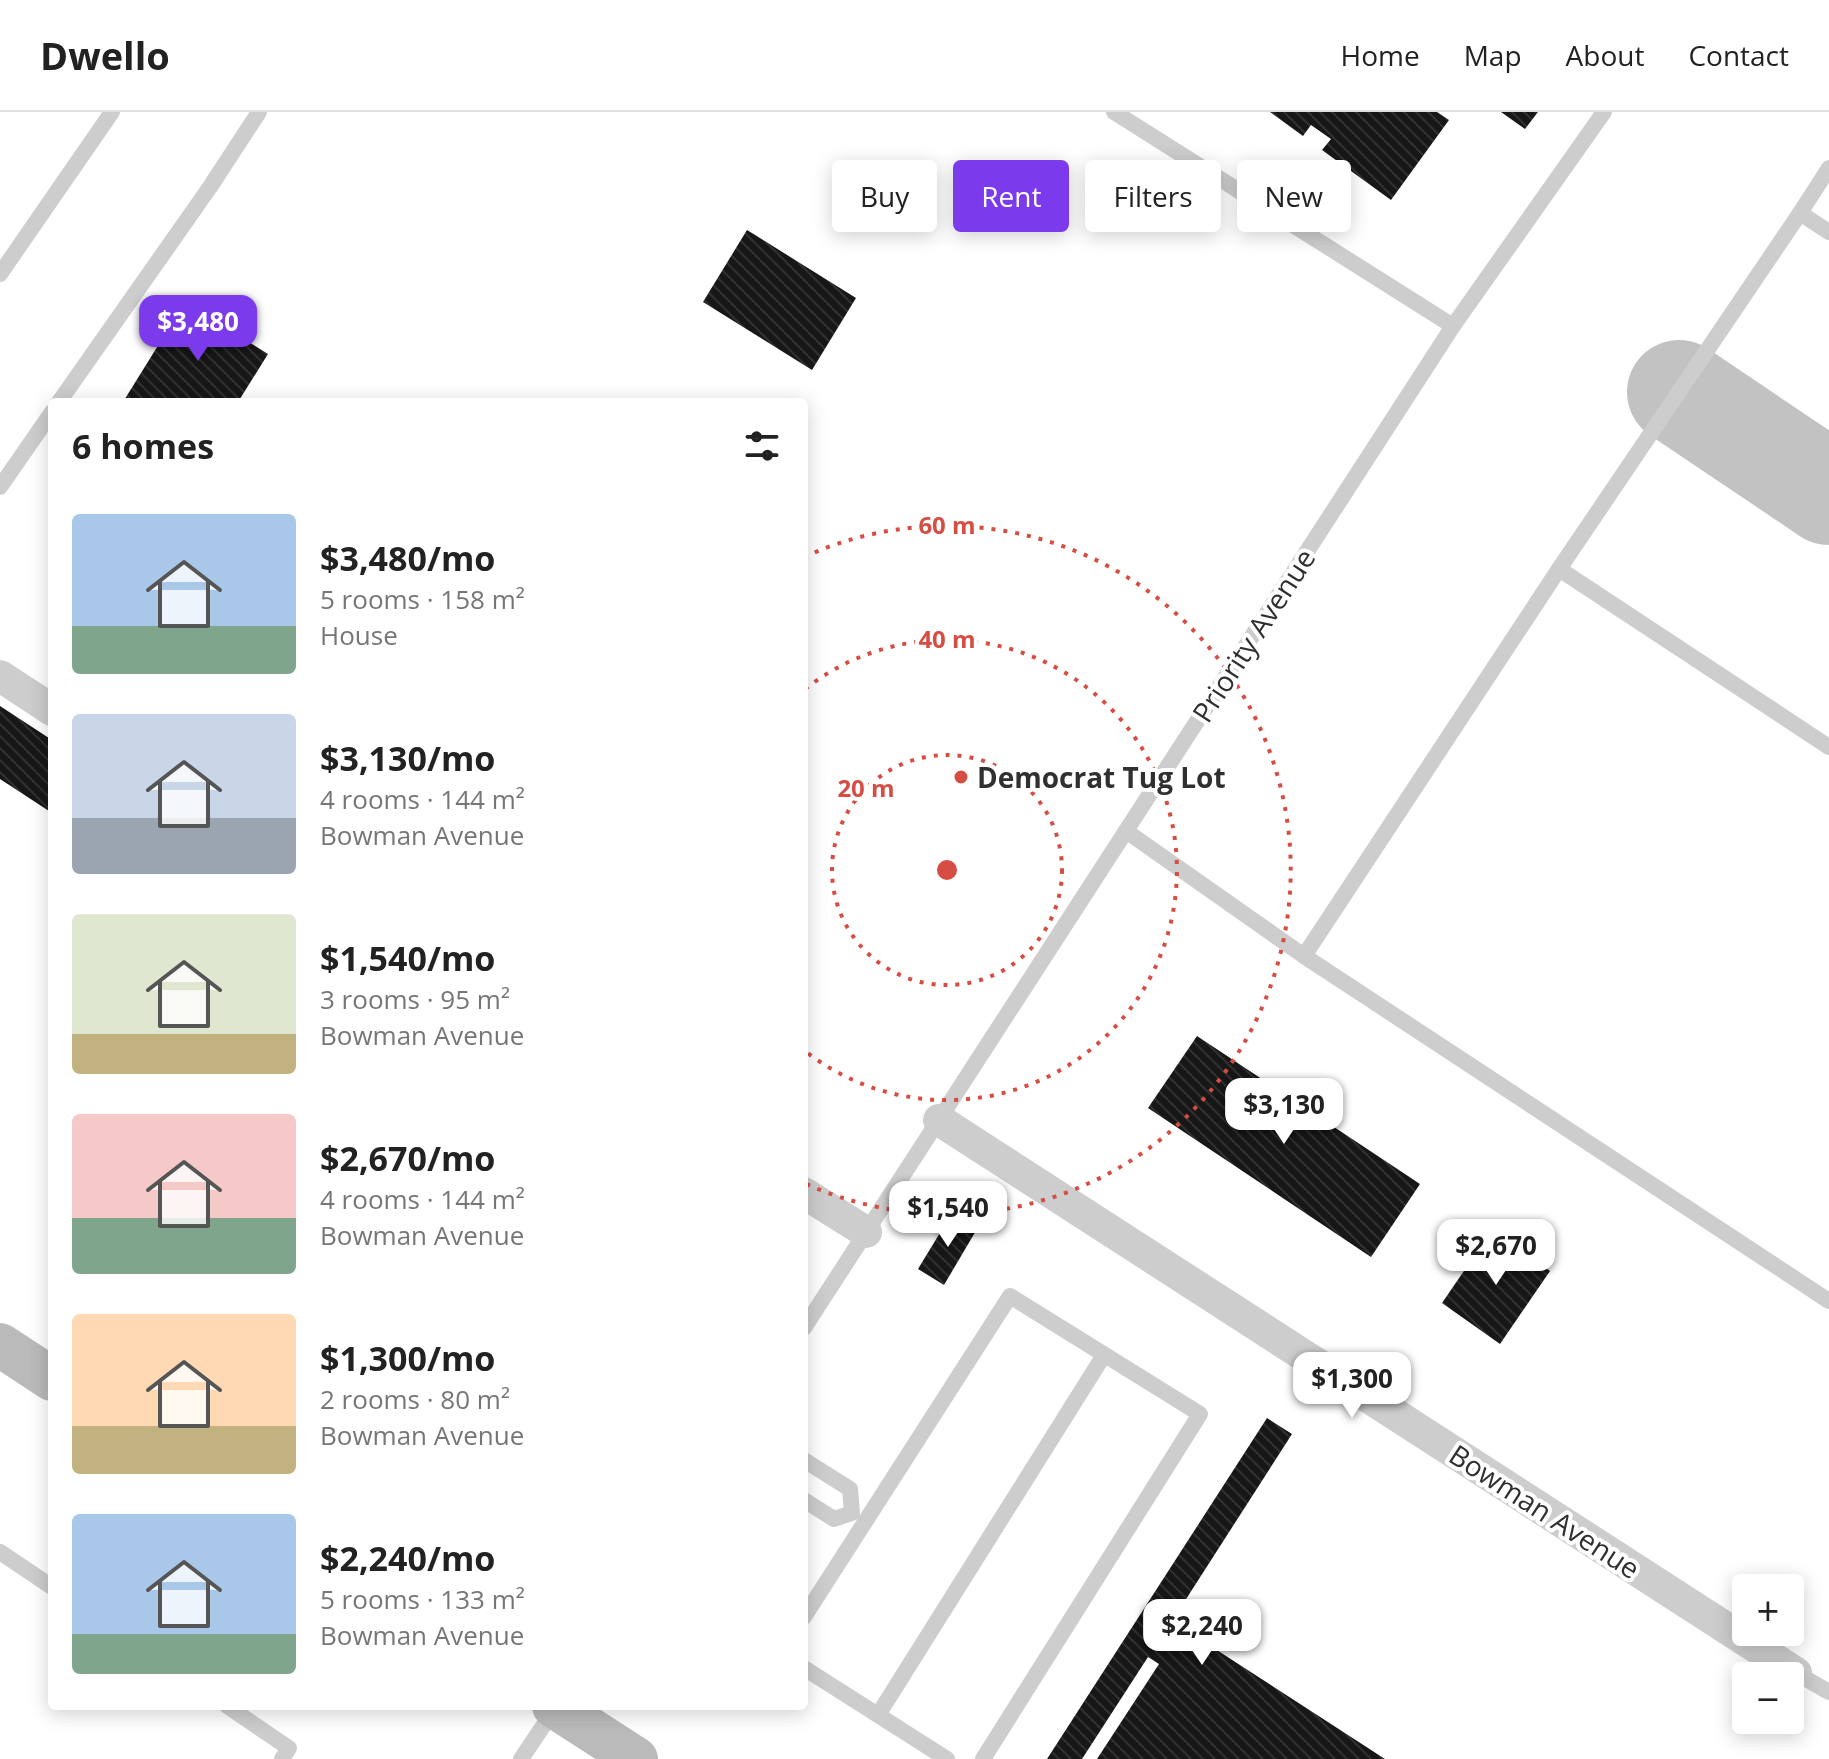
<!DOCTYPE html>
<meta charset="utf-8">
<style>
:root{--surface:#fff;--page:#f6f6f6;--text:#222;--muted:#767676;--line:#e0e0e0;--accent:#7c3aed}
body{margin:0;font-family:"Open Sans",sans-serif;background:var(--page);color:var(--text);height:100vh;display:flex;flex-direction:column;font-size:30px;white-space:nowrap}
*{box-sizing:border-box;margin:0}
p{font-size:26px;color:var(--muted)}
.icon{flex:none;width:44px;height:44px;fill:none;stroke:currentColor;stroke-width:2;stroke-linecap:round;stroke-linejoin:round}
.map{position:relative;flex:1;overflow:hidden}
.panel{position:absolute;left:48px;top:286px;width:760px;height:1312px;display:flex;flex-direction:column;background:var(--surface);border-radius:8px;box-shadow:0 4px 20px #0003}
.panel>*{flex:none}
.top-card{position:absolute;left:832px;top:48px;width:760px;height:72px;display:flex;gap:16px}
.tools{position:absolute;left:1732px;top:1462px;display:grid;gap:16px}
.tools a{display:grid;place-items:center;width:72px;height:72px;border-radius:8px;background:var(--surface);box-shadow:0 4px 20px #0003;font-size:40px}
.price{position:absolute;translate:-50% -68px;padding:0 18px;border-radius:16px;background:#fff;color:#222;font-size:26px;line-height:52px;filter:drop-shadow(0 2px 4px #0008)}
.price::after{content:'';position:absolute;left:50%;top:48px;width:24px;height:18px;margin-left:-12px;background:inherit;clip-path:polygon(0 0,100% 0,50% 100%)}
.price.active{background:var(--accent);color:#fff}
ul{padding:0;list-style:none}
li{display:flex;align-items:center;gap:24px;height:200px;padding:0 24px}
li span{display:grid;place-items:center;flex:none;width:224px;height:160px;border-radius:8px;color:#555}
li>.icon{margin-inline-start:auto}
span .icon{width:96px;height:96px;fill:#fffc;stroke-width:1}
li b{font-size:34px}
h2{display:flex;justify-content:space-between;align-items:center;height:96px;padding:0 24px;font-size:34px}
.tag{padding:0 28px;border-radius:8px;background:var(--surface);box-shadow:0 4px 20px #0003;font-size:28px;line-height:72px}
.tag.active{background:var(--accent);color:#fff}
header{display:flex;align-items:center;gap:48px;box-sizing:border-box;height:112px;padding:0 40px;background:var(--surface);border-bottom:2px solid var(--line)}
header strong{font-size:38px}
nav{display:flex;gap:44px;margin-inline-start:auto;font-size:28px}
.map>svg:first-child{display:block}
</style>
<header>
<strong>Dwello</strong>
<nav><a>Home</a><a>Map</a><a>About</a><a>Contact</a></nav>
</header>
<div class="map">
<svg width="1829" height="1647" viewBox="0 0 1829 1647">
<defs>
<pattern id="building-back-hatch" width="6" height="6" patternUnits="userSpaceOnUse" patternTransform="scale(2)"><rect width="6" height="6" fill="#171717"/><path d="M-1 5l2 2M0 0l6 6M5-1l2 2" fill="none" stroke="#303030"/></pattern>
</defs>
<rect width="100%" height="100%" fill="#fff"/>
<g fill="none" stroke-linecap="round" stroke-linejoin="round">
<path stroke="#c2c2c2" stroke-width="104" d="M1679,280L1829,381"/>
</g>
<g fill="url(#building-back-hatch)">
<path d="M1270,0H1437L1449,8L1391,88L1322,38L1331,27L1311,13L1303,24Z"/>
<path d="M1501,0H1538L1525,17Z"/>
<path d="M747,118L856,186L812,258L703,190Z"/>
<path d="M185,190L268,242L238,290H123Z"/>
<path d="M0,594L52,628V701L0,667Z"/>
<path d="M1197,924L1420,1072L1371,1145L1148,996Z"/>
<path d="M952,1101L977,1117L944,1173L918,1157Z"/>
<path d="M1492,1118L1550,1159L1500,1232L1442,1191Z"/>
<path d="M1267,1306L1292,1322L1172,1509L1385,1647H1097L1159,1552L1148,1545L1082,1647H1047Z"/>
</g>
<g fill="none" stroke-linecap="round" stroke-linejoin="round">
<g stroke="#cdcdcd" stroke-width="16">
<path d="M1114,0L1453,214"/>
<path d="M1829,56L1800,101L1829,120"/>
<path d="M0,162L112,0"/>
<path d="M59,290L210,75L259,0"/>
<path d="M0,375L52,300"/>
<path d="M1559,457L1829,635"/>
<path d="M1126,719L1304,844L1829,1189"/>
<path d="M1304,844L1559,457L1800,101"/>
<path d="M804,1216L1453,214L1604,0"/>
<path d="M804,1348L850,1377L852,1401L834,1407L804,1388"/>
<path d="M0,1440L52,1475"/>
<path d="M804,1505L1010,1184L1200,1302L983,1647"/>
<path d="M804,1556L947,1647"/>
<path d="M1796,1561L1829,1580"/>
<path d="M227,1594L289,1636L282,1647"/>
<path d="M878,1603L1104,1243"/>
<path d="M521,1647L556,1595"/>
</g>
<g stroke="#cdcdcd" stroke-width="32">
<path d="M0,564L52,598"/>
<path d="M939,1008L1796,1561"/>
<path d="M804,1081L866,1120"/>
</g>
<g stroke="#bababa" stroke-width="44">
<path d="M0,1233L52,1267"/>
<path d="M554,1594L636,1647"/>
</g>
</g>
<g fill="none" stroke="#d64e43" stroke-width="4" stroke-dasharray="4 8">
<circle cx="947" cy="758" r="115"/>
<path d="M805 577A230 230 0 1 1 805 939"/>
<path d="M804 445A344 344 0 1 1 804 1071"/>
</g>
<circle fill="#d64e43" stroke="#fff" stroke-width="3" cx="961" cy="665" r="8"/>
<g text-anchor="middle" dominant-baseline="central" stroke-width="8" stroke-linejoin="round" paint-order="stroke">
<g font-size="28" fill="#303030" stroke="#fff">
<text transform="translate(1253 523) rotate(-57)">Priority Avenue</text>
<text transform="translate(1545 1399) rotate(33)">Bowman Avenue</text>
</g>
<g font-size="28" font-weight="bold" fill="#303030" stroke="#fff" text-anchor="start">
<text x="977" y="665">Democrat Tug Lot</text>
</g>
</g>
<circle cx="947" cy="758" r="12" fill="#d64e43" stroke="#fff" stroke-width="4"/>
<g font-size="24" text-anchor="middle" font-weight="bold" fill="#d64e43" stroke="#fff" stroke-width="8" stroke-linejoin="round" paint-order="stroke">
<text x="947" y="422">60 m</text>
<text x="947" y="536">40 m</text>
<text x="866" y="685">20 m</text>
</g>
</svg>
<div class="tools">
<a>+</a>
<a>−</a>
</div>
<b class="price active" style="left:198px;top:251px">$3,480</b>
<b class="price" style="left:1284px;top:1034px">$3,130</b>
<b class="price" style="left:948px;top:1137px">$1,540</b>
<b class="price" style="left:1496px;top:1175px">$2,670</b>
<b class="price" style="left:1352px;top:1308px">$1,300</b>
<b class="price" style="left:1202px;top:1555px">$2,240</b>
<div class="top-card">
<a class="tag">Buy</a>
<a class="tag active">Rent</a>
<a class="tag">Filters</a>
<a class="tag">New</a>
</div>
<section class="panel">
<h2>6 homes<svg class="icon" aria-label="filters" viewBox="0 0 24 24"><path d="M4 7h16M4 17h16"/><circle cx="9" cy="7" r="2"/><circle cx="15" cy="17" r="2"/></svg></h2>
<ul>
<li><span style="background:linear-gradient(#a9c7e8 70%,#7fa58c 0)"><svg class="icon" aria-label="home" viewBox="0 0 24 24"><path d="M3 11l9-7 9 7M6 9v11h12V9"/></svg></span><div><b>$3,480/mo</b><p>5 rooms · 158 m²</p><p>House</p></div></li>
<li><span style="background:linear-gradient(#c9d6e8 65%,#9aa5b1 0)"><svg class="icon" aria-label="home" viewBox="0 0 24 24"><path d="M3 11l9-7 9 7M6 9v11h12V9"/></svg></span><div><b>$3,130/mo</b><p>4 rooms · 144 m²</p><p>Bowman Avenue</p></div></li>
<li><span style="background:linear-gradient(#dfe7d0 75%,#c2b280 0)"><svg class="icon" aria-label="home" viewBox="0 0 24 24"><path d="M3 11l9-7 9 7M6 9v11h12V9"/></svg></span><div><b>$1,540/mo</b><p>3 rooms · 95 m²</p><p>Bowman Avenue</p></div></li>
<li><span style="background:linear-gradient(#f6c9c9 65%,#7fa58c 0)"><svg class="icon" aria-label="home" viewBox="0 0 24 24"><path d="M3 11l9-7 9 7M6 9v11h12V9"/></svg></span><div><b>$2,670/mo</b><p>4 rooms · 144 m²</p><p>Bowman Avenue</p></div></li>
<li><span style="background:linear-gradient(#ffd9b3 70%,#c2b280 0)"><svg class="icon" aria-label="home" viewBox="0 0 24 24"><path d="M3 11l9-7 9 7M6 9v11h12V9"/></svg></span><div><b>$1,300/mo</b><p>2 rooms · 80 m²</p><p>Bowman Avenue</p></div></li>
<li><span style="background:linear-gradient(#a9c7e8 75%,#7fa58c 0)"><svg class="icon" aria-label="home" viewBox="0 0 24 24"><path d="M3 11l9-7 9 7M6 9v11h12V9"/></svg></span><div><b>$2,240/mo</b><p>5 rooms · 133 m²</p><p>Bowman Avenue</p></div></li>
</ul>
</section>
</div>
